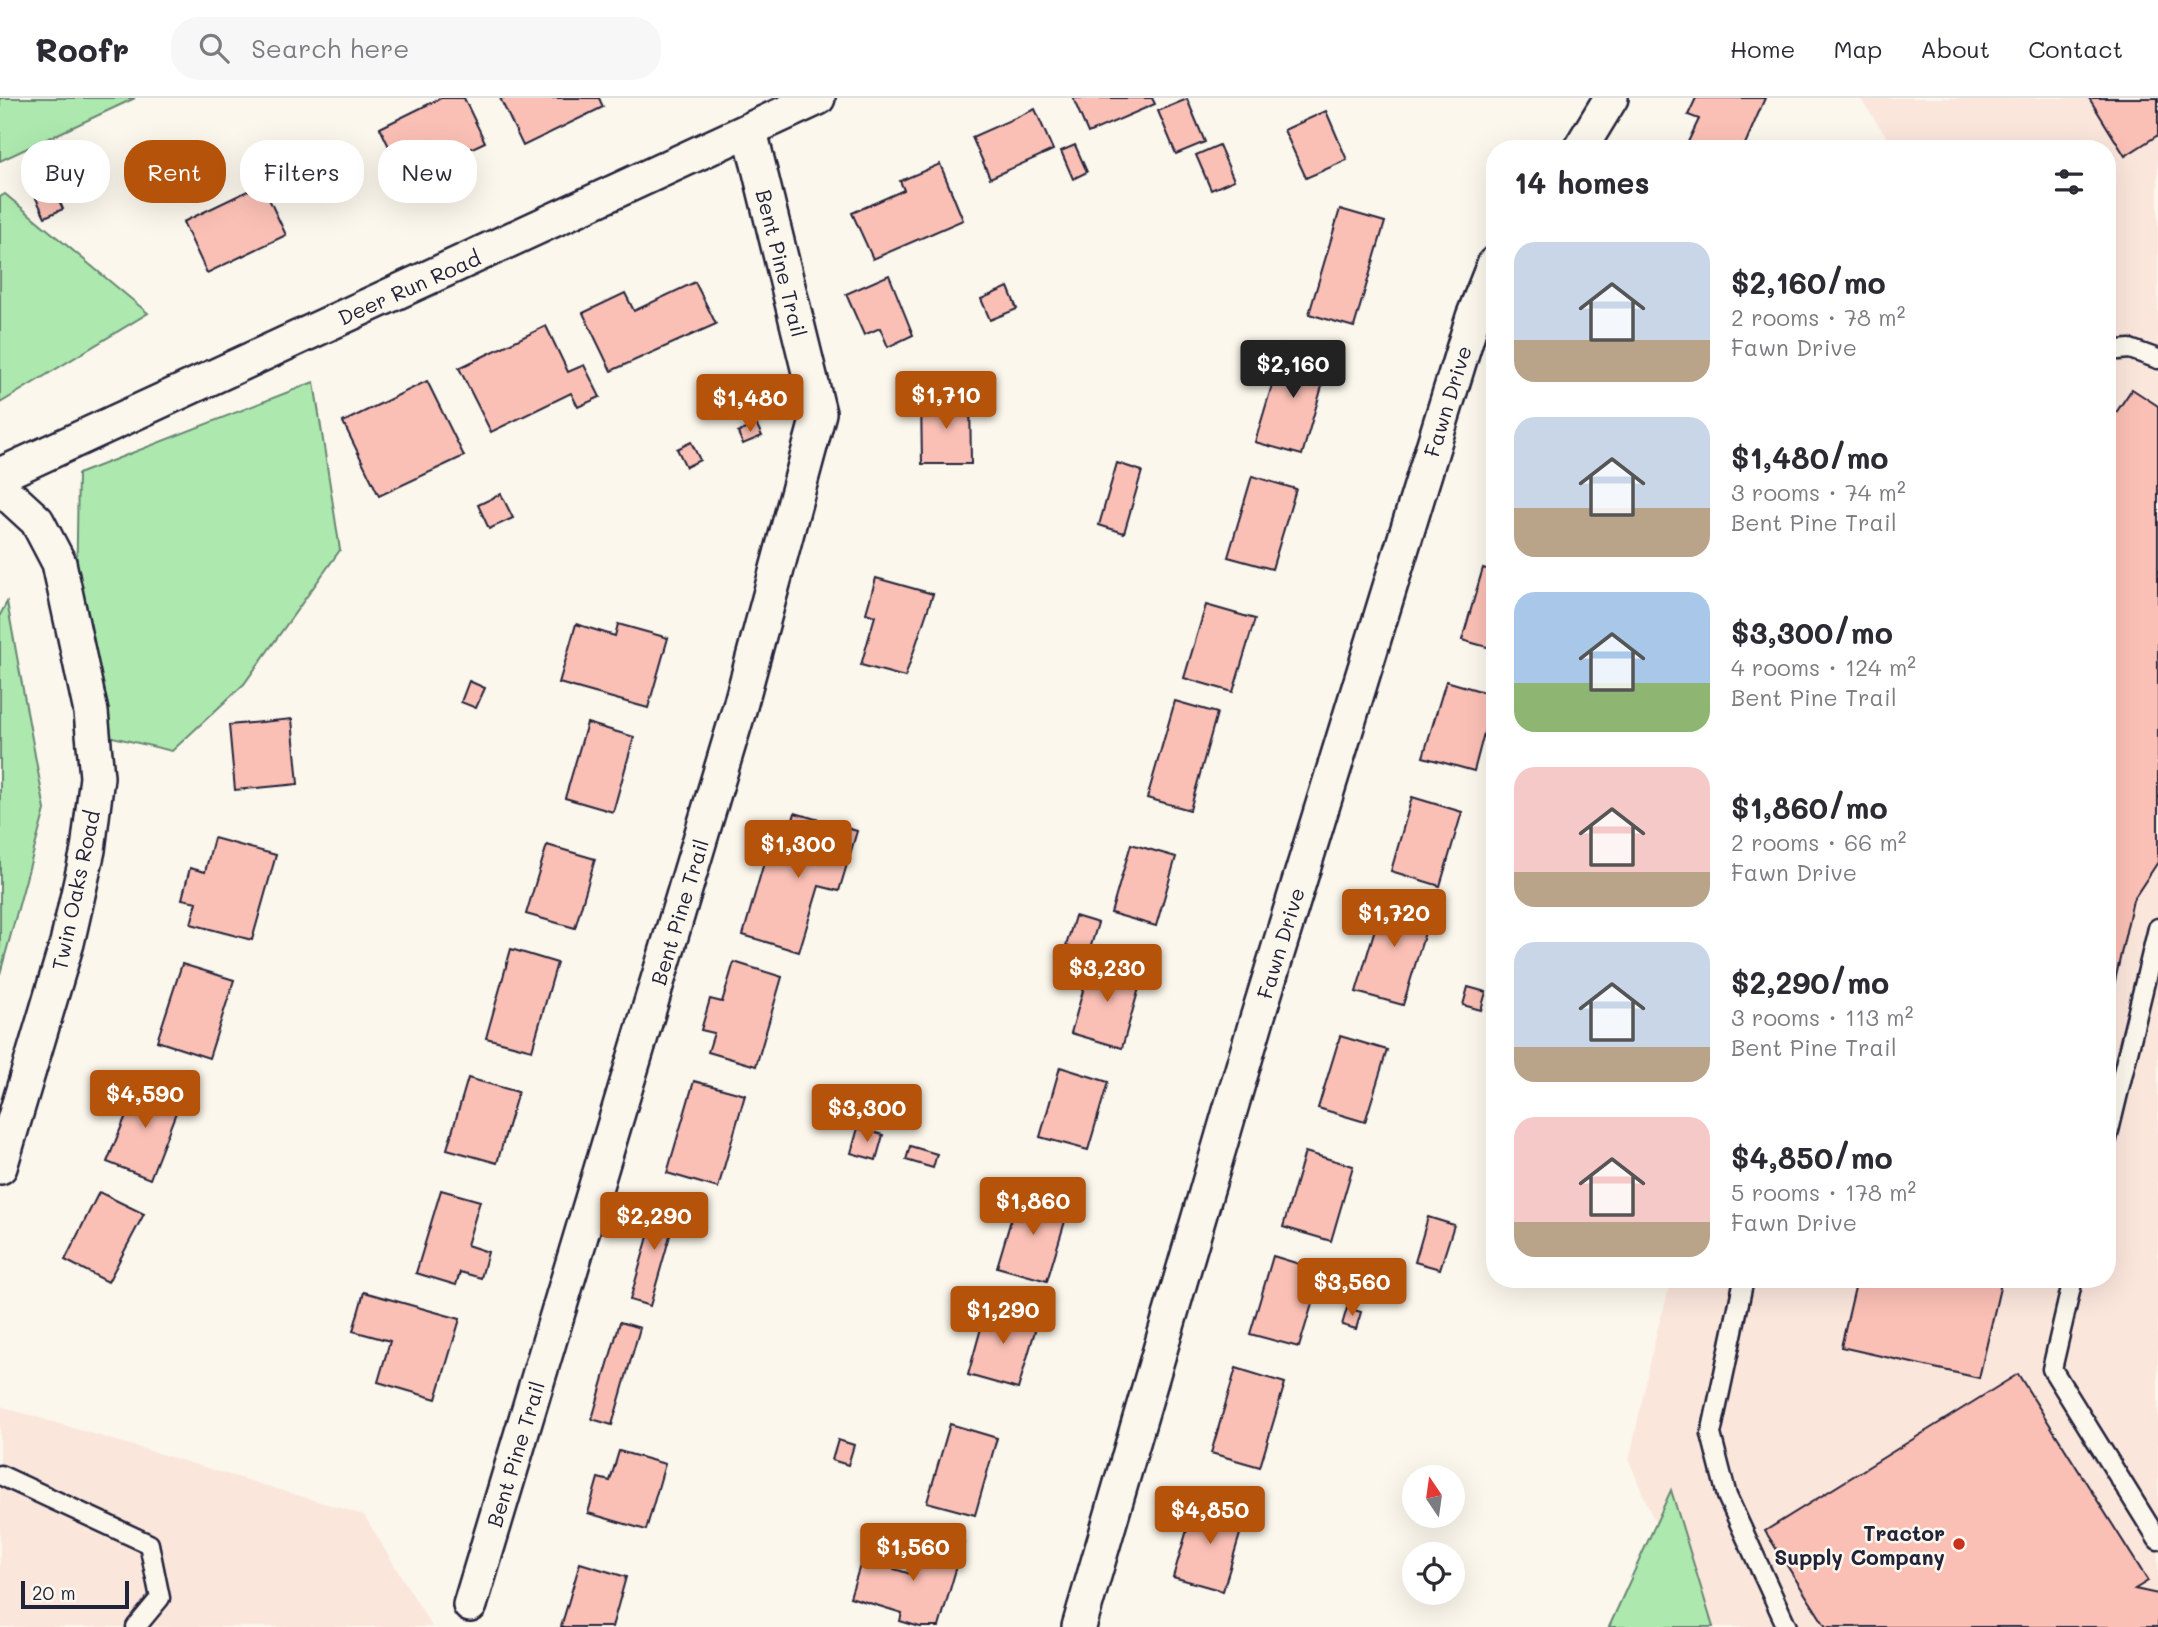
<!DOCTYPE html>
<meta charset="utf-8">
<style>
:root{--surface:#fff;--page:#f7f7f7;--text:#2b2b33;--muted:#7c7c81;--line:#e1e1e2;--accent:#b45309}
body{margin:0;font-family:Mali,sans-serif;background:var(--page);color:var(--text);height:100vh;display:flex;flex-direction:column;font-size:26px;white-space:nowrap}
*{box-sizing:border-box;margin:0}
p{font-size:23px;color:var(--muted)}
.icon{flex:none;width:38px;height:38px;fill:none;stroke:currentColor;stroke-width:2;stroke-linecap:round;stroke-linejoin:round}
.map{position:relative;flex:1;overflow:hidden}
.sheet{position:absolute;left:1486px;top:42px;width:630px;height:1148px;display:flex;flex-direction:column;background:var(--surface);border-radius:28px;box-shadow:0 7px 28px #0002}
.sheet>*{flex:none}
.banner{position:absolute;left:21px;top:42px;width:665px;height:63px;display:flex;gap:14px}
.needle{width:46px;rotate:347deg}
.controls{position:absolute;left:1402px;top:1367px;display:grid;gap:14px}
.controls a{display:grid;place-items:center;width:63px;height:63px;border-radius:50%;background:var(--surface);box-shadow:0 7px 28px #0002;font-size:35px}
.scale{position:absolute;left:21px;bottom:18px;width:108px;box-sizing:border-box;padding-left:7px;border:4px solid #22223b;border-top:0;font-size:19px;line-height:24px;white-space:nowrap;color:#22223b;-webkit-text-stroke:5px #fbf7ec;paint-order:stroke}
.price{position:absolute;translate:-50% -60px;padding:0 16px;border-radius:7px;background:var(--accent);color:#fff;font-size:23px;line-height:46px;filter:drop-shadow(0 2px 4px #0008)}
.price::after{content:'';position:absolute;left:50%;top:42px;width:21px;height:16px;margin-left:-10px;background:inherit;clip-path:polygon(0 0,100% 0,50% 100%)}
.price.selected{background:#222;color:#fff}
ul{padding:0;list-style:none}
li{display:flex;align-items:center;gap:21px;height:175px;padding:0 28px}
li span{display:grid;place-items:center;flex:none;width:196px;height:140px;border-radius:21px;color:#555}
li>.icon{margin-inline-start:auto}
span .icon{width:84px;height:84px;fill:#fffc;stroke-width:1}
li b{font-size:30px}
h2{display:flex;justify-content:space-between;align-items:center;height:84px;padding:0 28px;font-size:30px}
.chip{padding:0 24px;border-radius:28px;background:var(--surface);box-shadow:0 7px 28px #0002;font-size:24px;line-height:63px}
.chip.selected{background:var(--accent);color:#fff}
header{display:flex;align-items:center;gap:42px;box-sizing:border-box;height:98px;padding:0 35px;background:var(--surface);border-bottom:2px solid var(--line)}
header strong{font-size:33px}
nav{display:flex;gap:38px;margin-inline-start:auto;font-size:24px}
.search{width:490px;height:63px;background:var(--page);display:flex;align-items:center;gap:18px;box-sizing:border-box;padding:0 24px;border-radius:28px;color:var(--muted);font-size:26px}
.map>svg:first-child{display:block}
</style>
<header>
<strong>Roofr</strong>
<div class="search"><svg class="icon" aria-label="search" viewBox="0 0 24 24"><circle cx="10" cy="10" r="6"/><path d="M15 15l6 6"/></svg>Search here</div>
<nav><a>Home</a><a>Map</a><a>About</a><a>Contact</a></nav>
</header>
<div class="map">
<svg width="2158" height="1529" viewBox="0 0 2158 1529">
<rect width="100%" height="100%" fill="#fbf7ec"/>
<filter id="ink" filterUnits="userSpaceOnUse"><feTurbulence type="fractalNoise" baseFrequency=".0143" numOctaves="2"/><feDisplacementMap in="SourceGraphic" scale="14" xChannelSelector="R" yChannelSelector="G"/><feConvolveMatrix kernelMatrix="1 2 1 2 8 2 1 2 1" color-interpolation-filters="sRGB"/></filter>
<g filter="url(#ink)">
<g fill="#fbe6dc">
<path d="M1860,0H2158V1529H1699L1629,1363L1656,1237L1672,1181H2107V51H1895Z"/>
<path d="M0,1308L364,1417L432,1529H0Z"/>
</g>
<g fill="#ade9ae" stroke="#688674" stroke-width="2">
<path d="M0,0H135L0,63Z"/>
<path d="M5,96L148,215L0,305V99Z"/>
<path d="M314,284L340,452L244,586L172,653L74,630L78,376Z"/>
<path d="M7,504L45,712L0,876V517Z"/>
<path d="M1671,1392L1713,1529H1609Z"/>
</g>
<g fill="#fbc0b5" stroke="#22223b" stroke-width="2">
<path d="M441,0H464L485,44L405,82L380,30Z"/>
<path d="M500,0H599L603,9L523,48Z"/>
<path d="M1073,0H1152L1155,6L1088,35Z"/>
<path d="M1696,0H1765L1743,51H1705L1688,44L1699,21L1688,17Z"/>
<path d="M2089,0H2158V37L2125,58Z"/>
<path d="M1187,1L1205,44L1176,56L1158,13Z"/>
<path d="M1035,11L1053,52L990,80L972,39Z"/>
<path d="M1326,13L1347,62L1306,80L1284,32Z"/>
<path d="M1075,47L1087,74L1073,81L1061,53Z"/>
<path d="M1219,47L1234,82L1211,92L1196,57Z"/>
<path d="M940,66L963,122L873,161L852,115L904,92L900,83Z"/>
<path d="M48,79L63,111L45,119L30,88Z"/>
<path d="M262,86L286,137L207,175L183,124Z"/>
<path d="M1340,111L1385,124L1354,229L1309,216Z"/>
<path d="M889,177L913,237L888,249L880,230L864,237L846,196Z"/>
<path d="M695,184L716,226L611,273L583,215L625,195L634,213Z"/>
<path d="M1008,189L1017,211L990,222L981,201Z"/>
<path d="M546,228L568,274L584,267L600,299L578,309L571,295L491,334L459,270Z"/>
<path d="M1284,247L1330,261L1302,357L1255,344Z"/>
<path d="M427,283L464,358L379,398L343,324Z"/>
<path d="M2132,291L2158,308V764L2133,802L2107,919V328Z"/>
<path d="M970,299L971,366H922L921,300Z"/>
<path d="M756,325L762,338L743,346L738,335Z"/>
<path d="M691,344L700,362L686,369L677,351Z"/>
<path d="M1117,365L1142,373L1124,435L1099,427Z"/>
<path d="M1252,378L1296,391L1272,471L1228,459Z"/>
<path d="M501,396L513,420L489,431L478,407Z"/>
<path d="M1483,470L1494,473V551L1462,542Z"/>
<path d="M876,480L933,496L905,579L861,567L875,518L866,515Z"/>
<path d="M1206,507L1255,521L1233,594L1184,580Z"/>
<path d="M576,526L615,538L618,526L668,540L648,610L559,585Z"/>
<path d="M469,583L485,590L476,610L461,604Z"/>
<path d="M1446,583L1494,597L1474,673L1423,659Z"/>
<path d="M1175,603L1217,615L1190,712L1147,700Z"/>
<path d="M292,621L298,686L235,692L229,627Z"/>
<path d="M587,625L634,639L613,714L565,700Z"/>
<path d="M1412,699L1462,714L1440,788L1391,773Z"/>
<path d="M795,715L857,733L839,793L819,788L799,854L743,837L770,744L785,749Z"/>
<path d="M214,740L276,757L252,842L191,826L197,804L182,801L190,770L205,774Z"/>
<path d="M1131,746L1176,759L1156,828L1111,815Z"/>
<path d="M547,747L595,761L575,830L526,816Z"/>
<path d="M1386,794L1433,808L1403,907L1356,894Z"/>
<path d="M1075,818L1098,825L1089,854L1066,848Z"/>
<path d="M511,851L557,865L532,952L486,940Z"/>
<path d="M1092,861L1143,876L1122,950L1071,935Z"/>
<path d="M734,864L782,879L756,968L708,954L714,935L701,932L710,901L722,904Z"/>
<path d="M182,866L234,882L209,960L157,943Z"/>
<path d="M1468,889L1486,894L1481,912L1463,907Z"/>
<path d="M1340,938L1387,952L1365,1024L1318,1010Z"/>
<path d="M1060,969L1108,984L1088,1052L1040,1039Z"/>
<path d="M468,980L518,994L497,1065L447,1051Z"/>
<path d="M140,983L182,999L150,1081L107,1064Z"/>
<path d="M694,983L745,997L718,1090L667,1075Z"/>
<path d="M858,1030L883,1037L876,1062L851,1055Z"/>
<path d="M910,1048L937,1056L933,1070L906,1062Z"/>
<path d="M1305,1054L1353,1068L1331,1143L1283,1129Z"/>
<path d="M441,1092L480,1103L467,1147L488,1154L481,1180L460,1174L456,1187L416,1175Z"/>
<path d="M99,1094L144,1116L108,1184L65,1162Z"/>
<path d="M1019,1095L1069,1110L1047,1183L997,1169Z"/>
<path d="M659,1100L679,1106L650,1208L630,1202Z"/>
<path d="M1428,1119L1454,1127L1440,1171L1415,1164Z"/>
<path d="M1273,1158L1322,1173L1299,1249L1250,1236Z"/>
<path d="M1857,1181H2002L1979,1280L1841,1249Z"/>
<path d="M364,1194L460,1221L436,1301L378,1284L390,1243L353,1233Z"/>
<path d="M988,1205L1039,1219L1018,1291L968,1277Z"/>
<path d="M1347,1210L1361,1214L1356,1231L1342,1227Z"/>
<path d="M620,1224L640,1230L612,1327L592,1321Z"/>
<path d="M1236,1270L1285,1285L1260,1369L1211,1355Z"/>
<path d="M2018,1276L2148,1483L2135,1491L2158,1496V1529H1826L1765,1433Z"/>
<path d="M950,1326L997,1340L975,1417L927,1404Z"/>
<path d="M838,1342L854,1347L848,1367L832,1362Z"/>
<path d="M619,1353L665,1366L646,1432L588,1415L598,1380L610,1383Z"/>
<path d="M1196,1402L1246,1416L1223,1493L1173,1479Z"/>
<path d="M926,1433L964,1444L939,1529H920L900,1523L902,1515L850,1499L862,1461L914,1477Z"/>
<path d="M580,1465L626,1479L612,1529H561Z"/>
</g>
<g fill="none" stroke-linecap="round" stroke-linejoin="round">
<defs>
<g id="service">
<path d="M2107,253L2130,251L2158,261"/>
<path d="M2107,1041L2158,830"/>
<path d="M1744,1181L1711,1336L1727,1398L1787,1529"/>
<path d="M2073,1181L2052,1271L2158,1442"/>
<path d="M0,1377L149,1446L160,1500L136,1529"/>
</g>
<g id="minor">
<path d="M1580,51L1611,0"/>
<path d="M0,377L818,0"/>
<path d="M0,1069L67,845L88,752L97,679L91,614L59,465L37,423L13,401"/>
<path d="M470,1507L739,612L819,315L750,33"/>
<path d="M1079,1529L1256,924L1473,219L1494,166"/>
</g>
</defs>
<use href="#service" stroke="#22223b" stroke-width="23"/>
<use href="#minor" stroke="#22223b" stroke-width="38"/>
<use href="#service" stroke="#fbf7ec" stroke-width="18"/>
<use href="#minor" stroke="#fbf7ec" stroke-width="33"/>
</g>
</g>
<circle fill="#c8321e" stroke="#fbf7ec" stroke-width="2.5" cx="1959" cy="1446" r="7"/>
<g text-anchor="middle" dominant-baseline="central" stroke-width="5" stroke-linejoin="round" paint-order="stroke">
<g font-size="21" fill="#22223b" stroke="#fbf7ec">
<text transform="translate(782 165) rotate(76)">Bent Pine Trail</text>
<text transform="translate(409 189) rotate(-24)">Deer Run Road</text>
<text transform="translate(1447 303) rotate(-73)">Fawn Drive</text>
<text transform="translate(75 792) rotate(-78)">Twin Oaks Road</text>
<text transform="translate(679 814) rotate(-73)">Bent Pine Trail</text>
<text transform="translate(1280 845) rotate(-73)">Fawn Drive</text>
<text transform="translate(515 1356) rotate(-73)">Bent Pine Trail</text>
</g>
<g font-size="21" font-weight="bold" fill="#22223b" stroke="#fbf7ec" text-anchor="end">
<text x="1945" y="1434">Tractor<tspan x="1945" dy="24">Supply Company</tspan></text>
</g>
</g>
</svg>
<div class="controls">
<a><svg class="needle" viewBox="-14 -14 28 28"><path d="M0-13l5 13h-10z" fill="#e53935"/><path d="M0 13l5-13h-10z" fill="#7c7c81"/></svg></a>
<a><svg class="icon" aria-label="locate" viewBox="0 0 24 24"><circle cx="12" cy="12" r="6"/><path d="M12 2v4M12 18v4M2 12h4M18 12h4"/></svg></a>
</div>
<div class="scale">20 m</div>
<b class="price selected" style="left:1293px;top:302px">$2,160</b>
<b class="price" style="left:946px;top:333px">$1,710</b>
<b class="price" style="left:750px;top:336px">$1,480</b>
<b class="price" style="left:798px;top:782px">$1,300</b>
<b class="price" style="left:1394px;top:851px">$1,720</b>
<b class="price" style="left:1107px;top:906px">$3,230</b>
<b class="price" style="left:145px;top:1032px">$4,590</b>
<b class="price" style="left:867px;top:1046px">$3,300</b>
<b class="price" style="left:1033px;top:1139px">$1,860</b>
<b class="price" style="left:654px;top:1154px">$2,290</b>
<b class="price" style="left:1352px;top:1220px">$3,560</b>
<b class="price" style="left:1003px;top:1248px">$1,290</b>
<b class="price" style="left:1210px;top:1448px">$4,850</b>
<b class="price" style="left:913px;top:1485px">$1,560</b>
<div class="banner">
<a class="chip">Buy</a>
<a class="chip selected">Rent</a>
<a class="chip">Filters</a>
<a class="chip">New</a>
</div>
<section class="sheet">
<h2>14 homes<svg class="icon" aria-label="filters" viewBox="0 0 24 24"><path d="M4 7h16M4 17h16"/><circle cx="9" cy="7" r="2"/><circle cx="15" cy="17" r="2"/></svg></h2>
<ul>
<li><span style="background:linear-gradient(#c9d6e8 70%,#b9a48a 0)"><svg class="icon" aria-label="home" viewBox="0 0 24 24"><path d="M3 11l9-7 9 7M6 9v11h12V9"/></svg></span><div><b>$2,160/mo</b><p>2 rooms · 78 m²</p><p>Fawn Drive</p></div></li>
<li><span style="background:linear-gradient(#c9d6e8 65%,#b9a48a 0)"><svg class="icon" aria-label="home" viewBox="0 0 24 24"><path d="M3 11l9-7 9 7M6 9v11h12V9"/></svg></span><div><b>$1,480/mo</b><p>3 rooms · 74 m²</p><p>Bent Pine Trail</p></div></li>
<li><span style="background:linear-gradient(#a9c7e8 65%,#8fb573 0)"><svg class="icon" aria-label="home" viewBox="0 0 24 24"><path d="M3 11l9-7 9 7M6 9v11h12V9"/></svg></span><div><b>$3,300/mo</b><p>4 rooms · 124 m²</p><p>Bent Pine Trail</p></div></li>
<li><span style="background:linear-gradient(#f6c9c9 75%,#b9a48a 0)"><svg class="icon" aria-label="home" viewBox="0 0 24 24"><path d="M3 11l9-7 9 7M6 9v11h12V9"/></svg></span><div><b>$1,860/mo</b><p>2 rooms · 66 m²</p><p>Fawn Drive</p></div></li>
<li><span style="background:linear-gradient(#c9d6e8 75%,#b9a48a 0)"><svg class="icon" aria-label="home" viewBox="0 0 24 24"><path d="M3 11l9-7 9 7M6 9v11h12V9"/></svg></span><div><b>$2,290/mo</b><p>3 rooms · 113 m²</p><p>Bent Pine Trail</p></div></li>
<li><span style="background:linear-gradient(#f6c9c9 75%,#b9a48a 0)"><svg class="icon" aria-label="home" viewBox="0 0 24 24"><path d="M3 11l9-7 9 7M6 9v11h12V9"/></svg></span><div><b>$4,850/mo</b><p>5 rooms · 178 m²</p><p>Fawn Drive</p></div></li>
</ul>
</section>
</div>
